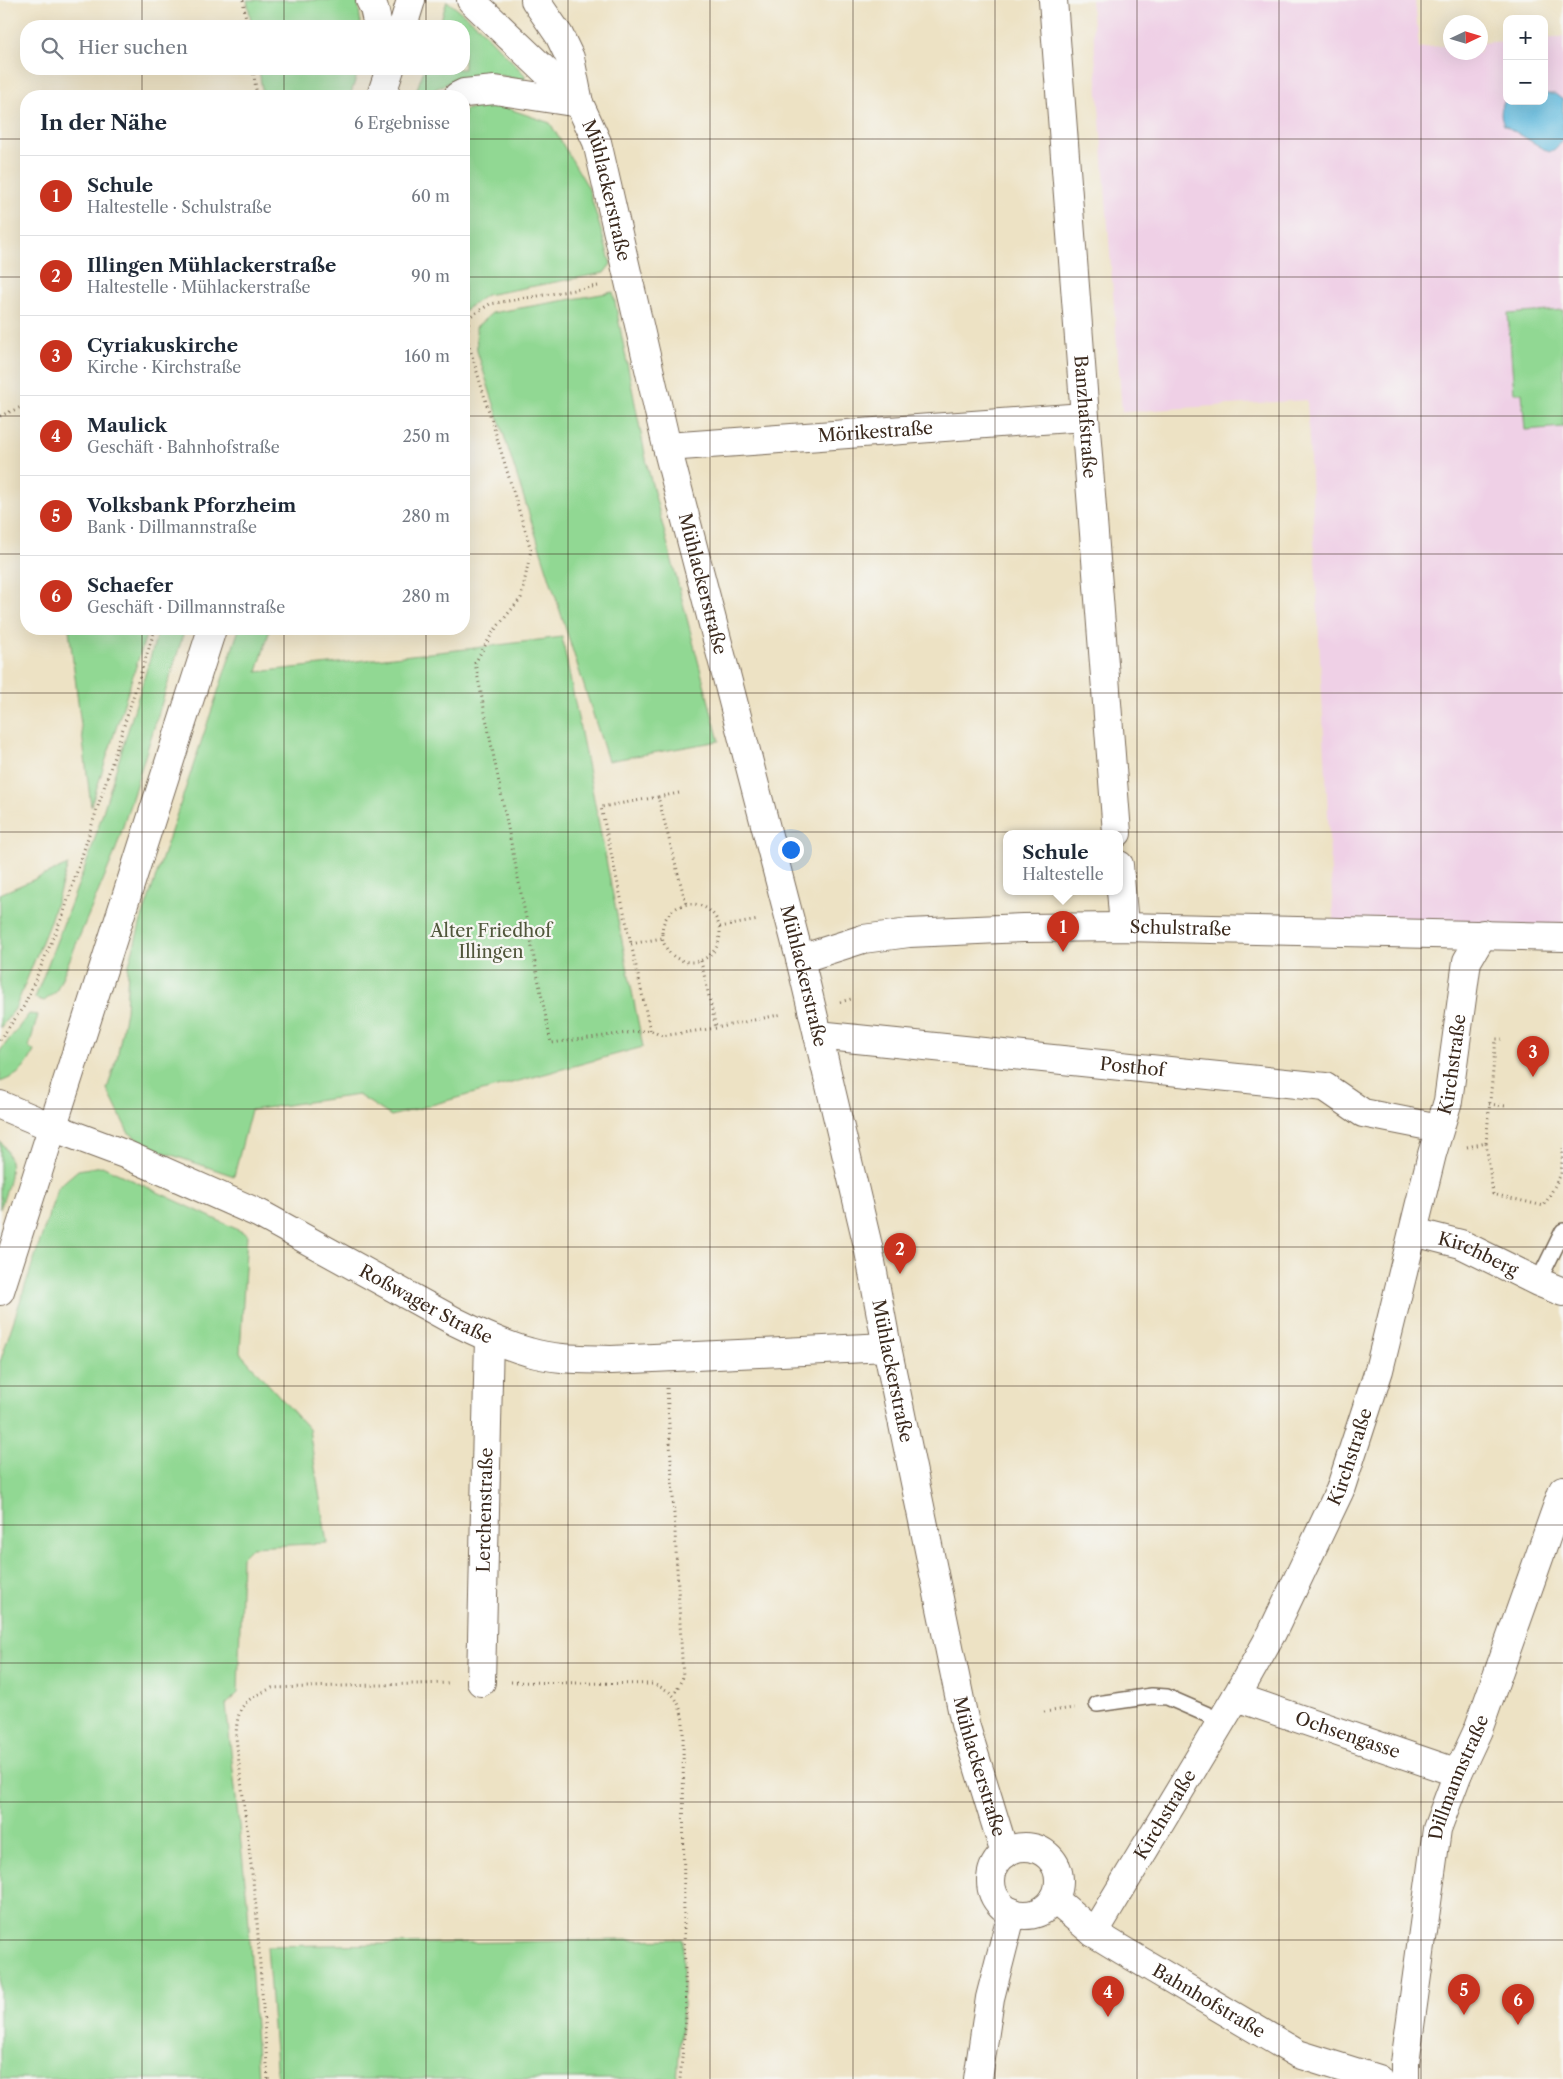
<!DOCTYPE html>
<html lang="de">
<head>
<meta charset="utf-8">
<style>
  body { margin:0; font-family:"Libre Caslon Text",serif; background:#f2f2f3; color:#1f2937 }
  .controls { position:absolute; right:15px; top:15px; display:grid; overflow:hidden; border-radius:10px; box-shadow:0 5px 20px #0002 }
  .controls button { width:45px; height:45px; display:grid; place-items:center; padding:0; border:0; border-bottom:1px solid #e0e1e3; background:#fff; color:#1f2937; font:25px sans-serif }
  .compass { position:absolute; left:1443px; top:15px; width:45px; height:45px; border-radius:50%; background:#fff; box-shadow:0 5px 20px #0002; rotate:86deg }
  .you { position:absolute; left:790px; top:849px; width:18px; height:18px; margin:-12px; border:4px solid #fff; border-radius:50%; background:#1a73e8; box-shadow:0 0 0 8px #1a73e833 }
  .badge { display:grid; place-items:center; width:32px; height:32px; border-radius:50%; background:#c8321e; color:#fff; font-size:16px; font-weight:700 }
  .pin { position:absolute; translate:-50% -41px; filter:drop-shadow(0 1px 2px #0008) }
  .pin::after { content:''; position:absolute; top:26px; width:18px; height:15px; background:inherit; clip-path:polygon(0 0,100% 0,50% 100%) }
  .popup { position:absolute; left:1003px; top:830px; width:120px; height:65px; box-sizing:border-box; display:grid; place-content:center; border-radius:10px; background:#fff; filter:drop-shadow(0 1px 4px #0005); font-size:16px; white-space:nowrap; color:#747a83 }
  .popup b { font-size:19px; color:#1f2937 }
  .popup::after { content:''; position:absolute; left:50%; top:100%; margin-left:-10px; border:10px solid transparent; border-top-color:#fff }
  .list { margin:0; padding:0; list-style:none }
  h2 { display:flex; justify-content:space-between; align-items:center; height:65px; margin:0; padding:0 20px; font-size:21px }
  h2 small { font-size:16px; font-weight:400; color:#747a83 }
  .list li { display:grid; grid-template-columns:32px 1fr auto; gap:15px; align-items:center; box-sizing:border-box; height:80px; padding:0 20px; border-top:1px solid #e0e1e3 }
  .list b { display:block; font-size:19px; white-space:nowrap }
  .list p { margin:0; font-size:16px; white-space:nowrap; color:#747a83 }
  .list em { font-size:16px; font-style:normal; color:#747a83 }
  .icon { flex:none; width:28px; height:28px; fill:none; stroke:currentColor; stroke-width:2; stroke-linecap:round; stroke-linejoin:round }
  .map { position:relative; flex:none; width:1563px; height:2079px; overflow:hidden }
  .search { position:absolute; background:#fff; box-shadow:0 5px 20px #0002; left:20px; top:20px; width:450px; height:55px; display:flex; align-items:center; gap:12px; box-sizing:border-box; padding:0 18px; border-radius:20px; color:#747a83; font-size:19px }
  .panel { position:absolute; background:#fff; box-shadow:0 5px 20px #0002; left:20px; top:90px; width:450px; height:545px; border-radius:20px }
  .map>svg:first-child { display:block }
  .built { fill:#efd0e6 }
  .green { fill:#91d893; stroke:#668158 }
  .water { fill:#62bce0; stroke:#4e737f }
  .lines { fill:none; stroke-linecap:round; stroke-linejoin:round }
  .lane-casing { stroke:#796a58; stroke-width:18 }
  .street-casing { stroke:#796a58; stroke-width:30 }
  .secondary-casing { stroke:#796a58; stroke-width:30 }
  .primary-casing { stroke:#796a58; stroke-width:30 }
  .path { stroke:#796a58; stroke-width:3; stroke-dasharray:1 4; stroke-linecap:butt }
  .lane { stroke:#fff; stroke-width:15 }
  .street { stroke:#fff; stroke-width:28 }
  .secondary { stroke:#fff; stroke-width:28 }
  .primary { stroke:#fff; stroke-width:28 }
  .grid { fill:none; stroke:#3b2a1e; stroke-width:1; stroke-opacity:0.55 }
  .labels { text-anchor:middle; stroke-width:4.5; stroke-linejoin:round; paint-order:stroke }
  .street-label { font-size:18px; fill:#3b2a1e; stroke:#f6f6f2 }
  .park-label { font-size:18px; fill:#50563b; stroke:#f6f6f2 }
</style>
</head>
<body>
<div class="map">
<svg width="1563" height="2079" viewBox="0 0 1563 2079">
  <rect width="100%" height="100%" fill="#f6f6f2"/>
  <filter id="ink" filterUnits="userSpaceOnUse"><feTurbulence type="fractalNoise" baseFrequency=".02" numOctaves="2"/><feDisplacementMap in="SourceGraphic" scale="10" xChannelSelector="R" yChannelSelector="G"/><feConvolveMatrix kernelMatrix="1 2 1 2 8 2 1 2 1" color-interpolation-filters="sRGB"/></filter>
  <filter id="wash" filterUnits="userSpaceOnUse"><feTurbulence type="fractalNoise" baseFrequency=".0096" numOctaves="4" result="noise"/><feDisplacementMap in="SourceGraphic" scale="20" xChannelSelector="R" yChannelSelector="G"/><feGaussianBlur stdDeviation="1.12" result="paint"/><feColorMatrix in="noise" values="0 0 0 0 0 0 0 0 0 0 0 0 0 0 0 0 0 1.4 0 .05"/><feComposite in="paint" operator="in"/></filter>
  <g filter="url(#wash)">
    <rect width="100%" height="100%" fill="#ede2c4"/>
    <path class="built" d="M 1091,0 L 1415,0 L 1419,48 L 1450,45 L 1450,52 L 1480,52 L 1481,43 L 1507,41 L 1507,101 L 1544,101 L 1544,39 L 1563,37 L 1563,933 L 1334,934 L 1307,400 L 1122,412 Z"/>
    <path class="green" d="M 247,0 L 358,0 L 361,26 L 252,26 Z
      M 447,1 L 476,24 L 525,75 L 525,81 L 490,73 L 450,82 L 421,96 L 415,95 L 424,69 L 464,69 L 464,26 L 439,26 Z
      M 259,69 L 359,69 L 350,96 L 263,96 Z
      M 495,104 L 550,123 L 588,187 L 611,264 L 604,273 L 486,295 L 465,310 L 464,313 L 464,110 Z
      M 613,292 L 648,469 L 719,741 L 608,761 L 477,351 L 476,327 L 492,313 Z
      M 1563,310 L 1563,427 L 1525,430 L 1522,393 L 1514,393 L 1508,314 Z
      M 69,629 L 148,629 L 91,806 Z
      M 159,629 L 185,629 L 115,852 L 56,992 L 44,1001 L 35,998 L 91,851 Z
      M 239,629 L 270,629 L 257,672 L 475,648 L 562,637 L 643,1047 L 391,1116 L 358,1095 L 251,1110 L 234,1176 L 148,1147 L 128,1132 L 107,1089 L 117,1058 L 126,1011 L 128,968 L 141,921 Z
      M 68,865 L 49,924 L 15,1009 L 0,1028 L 0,894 Z
      M 29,1014 L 38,1015 L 29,1047 L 34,1051 C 25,1070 19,1075 0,1082 L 0,1051 Z
      M 0,1141 C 19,1163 8,1185 0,1209 Z
      M 102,1166 L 247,1234 L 240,1353 L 309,1429 L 327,1543 L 252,1547 L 242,1557 L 238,1693 L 226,1705 L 248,1909 L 258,2079 L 0,2079 L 0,1362 L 58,1187 L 78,1170 Z
      M 683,1939 L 683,2009 L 677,2079 L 277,2079 L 267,1946 Z"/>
    <path class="water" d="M 1544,94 L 1555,94 L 1563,100 L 1563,140 L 1555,149 L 1549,152 L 1504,125 C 1499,115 1501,106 1507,97 L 1507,101 L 1544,101 Z"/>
  </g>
  <g filter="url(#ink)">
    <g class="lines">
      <g class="lane-casing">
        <path id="lane" d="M 1538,1282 L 1563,1231
          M 1097,1704 L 1152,1696 L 1167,1697 L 1222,1721"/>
      </g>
      <g class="street-casing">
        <g id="street">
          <path id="s1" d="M 1053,0 L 1117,833"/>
          <path id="s2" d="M 667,447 L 1084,417"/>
          <path d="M 1119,865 L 1124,927"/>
          <path id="s3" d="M 800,959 L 863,939 L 909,933 L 1023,928 L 1124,927 L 1563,937"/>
          <path id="s4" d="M 818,1035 L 1325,1087 L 1363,1113 L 1439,1128"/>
          <path id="s5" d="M 1414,1232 L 1461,1244 L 1538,1282 L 1563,1292"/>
          <path id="s6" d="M 481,1682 L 489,1338"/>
          <path id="s7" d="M 1236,1697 L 1458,1773"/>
          <path id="s8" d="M 1094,1933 L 1236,1697 L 1272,1633 L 1340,1490 L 1379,1370 L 1432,1154 L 1448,1101 L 1467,961 L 1483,934"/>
          <path id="s9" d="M 1405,2079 L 1405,2063 L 1437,1829 L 1458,1773 L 1478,1730 L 1563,1490"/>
        </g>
      </g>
      <g class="secondary-casing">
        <g id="secondary">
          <path d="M 471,0 L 579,103"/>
          <path id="s10" d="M 535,0 L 559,35 L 570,58 L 579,103 L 597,142 L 667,447 L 800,959 L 868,1246 L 887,1347 L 965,1724 L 1005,1854"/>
          <path d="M 458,96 L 464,93 L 495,90 L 579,103"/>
          <path id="s11" d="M 0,1105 L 52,1127 L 127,1155 L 260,1214 L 456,1322 C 480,1334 504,1345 529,1352 C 555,1360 584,1359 611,1360 L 887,1347"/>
          <circle cx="1025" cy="1881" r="34"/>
          <path id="s12" d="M 1054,1899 L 1094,1933 L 1122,1950 L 1298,2054 L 1378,2079"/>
          <path d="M 978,2079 L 990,1998 L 1012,1912"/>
        </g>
      </g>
      <g class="primary-casing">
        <path id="primary" d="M 370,0 L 374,8 L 378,26
          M 403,26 L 411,0
          M 381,96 L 390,69
          M 0,1291 L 212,629"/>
      </g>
      <path class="path" d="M 243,0 L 247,26
        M 253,69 L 257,96
        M 598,286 L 490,304 L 469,317 L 467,339 L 531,550 L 521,598 L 493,632 L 475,663 L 551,1043 L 650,1030 L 662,1036 L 716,1028 L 783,1014
        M 0,416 L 26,405
        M 679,793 L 658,797 L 686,904
        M662 933a29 29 0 1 1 58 0a29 29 0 1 1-58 0Z
        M 720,927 L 758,920
        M 631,944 L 662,938
        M 701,961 L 716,1028
        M 840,1002 L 851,999
        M 650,1030 L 601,807 L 658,797
        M 0,1040 L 24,1006 L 63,915 L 155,629
        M 1489,1104 L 1505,1106
        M 1486,1143 L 1496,1039 L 1502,1039
        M 1467,1147 L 1486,1143 L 1493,1194 L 1544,1206 L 1561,1174 L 1563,1148
        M 667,1388 L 683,1677 L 674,1695
        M 511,1682 L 652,1684 C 674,1691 678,1698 683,1720 L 684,1930 L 686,2016 L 680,2079
        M 1044,1712 L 1074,1708
        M 268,2079 L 256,1907 L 236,1737 C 237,1705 244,1700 272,1688 L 450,1683"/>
      <use href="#lane" class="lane"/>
      <use href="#street" class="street"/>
      <use href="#secondary" class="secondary"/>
      <use href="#primary" class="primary"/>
    </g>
  </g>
  <path class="grid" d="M 142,0 L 142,26M 284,0 L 284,26M 426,0 L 426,26M 568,0 L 568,2079M 710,0 L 710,2079M 853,0 L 853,2079M 995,0 L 995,2079M 1137,0 L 1137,2079M 1279,0 L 1279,2079M 1421,0 L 1421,2079M 142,69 L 142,96M 284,69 L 284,96M 426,69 L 426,96M 0,139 L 26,139M 464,139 L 1563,139M 0,277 L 26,277M 464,277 L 1563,277M 0,416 L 26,416M 464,416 L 1563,416M 0,554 L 26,554M 464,554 L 1563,554M 142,629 L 142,2079M 284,629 L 284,2079M 426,629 L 426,2079M 0,693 L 1563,693M 0,832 L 1563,832M 0,970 L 1563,970M 0,1109 L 1563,1109M 0,1247 L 1563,1247M 0,1386 L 1563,1386M 0,1525 L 1563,1525M 0,1663 L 1563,1663M 0,1802 L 1563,1802M 0,1940 L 1563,1940"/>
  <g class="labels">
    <g class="street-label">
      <text dy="6" stroke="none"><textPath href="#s10" startOffset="206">Mühlackerstraße</textPath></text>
      <text dy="6" stroke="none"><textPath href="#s1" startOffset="418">Banzhafstraße</textPath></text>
      <text dy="6" stroke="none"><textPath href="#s2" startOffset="209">Mörikestraße</textPath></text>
      <text dy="6" stroke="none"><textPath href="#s10" startOffset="611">Mühlackerstraße</textPath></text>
      <text dy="6" stroke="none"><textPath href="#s3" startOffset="384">Schulstraße</textPath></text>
      <text dy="6" stroke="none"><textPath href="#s10" startOffset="1016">Mühlackerstraße</textPath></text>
      <text dy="6" stroke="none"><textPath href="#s8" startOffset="948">Kirchstraße</textPath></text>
      <text dy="6" stroke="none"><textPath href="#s4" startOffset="316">Posthof</textPath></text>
      <text dy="6" stroke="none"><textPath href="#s5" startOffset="68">Kirchberg</textPath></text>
      <text dy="6" stroke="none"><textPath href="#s11" startOffset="471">Roßwager Straße</textPath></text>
      <text dy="6" stroke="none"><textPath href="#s10" startOffset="1421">Mühlackerstraße</textPath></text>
      <text dy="6" stroke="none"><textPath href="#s8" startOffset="542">Kirchstraße</textPath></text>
      <text dy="6" stroke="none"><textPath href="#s6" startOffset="172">Lerchenstraße</textPath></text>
      <text dy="6" stroke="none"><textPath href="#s7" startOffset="118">Ochsengasse</textPath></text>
      <text dy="6" stroke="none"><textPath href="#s10" startOffset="1826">Mühlackerstraße</textPath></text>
      <text dy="6" stroke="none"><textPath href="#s9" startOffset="308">Dillmannstraße</textPath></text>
      <text dy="6" stroke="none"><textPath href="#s8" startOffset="138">Kirchstraße</textPath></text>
      <text dy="6" stroke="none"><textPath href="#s12" startOffset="186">Bahnhofstraße</textPath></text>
    </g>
    <g class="park-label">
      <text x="491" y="937">Alter Friedhof<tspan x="491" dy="21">Illingen</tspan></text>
    </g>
  </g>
</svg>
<div class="controls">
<button>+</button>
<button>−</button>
</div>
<svg class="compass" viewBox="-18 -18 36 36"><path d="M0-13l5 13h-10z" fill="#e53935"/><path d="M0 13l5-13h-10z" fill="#747a83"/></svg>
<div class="you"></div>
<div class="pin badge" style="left:1063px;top:952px">1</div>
<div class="popup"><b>Schule</b>Haltestelle</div>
<div class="pin badge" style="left:900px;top:1274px">2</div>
<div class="pin badge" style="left:1533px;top:1077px">3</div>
<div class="pin badge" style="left:1108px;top:2017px">4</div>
<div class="pin badge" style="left:1464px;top:2015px">5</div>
<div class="pin badge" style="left:1518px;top:2025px">6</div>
<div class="search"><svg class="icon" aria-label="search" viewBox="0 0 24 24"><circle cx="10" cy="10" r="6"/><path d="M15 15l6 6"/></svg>Hier suchen</div>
<section class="panel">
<h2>In der Nähe<small>6 Ergebnisse</small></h2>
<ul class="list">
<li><span class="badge">1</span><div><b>Schule</b><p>Haltestelle · Schulstraße</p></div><em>60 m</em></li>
<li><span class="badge">2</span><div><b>Illingen Mühlackerstraße</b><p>Haltestelle · Mühlackerstraße</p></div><em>90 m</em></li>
<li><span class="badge">3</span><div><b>Cyriakuskirche</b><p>Kirche · Kirchstraße</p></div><em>160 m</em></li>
<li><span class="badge">4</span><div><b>Maulick</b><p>Geschäft · Bahnhofstraße</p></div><em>250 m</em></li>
<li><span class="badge">5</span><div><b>Volksbank Pforzheim</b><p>Bank · Dillmannstraße</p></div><em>280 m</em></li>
<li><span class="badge">6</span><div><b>Schaefer</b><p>Geschäft · Dillmannstraße</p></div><em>280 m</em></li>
</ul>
</section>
</div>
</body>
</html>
